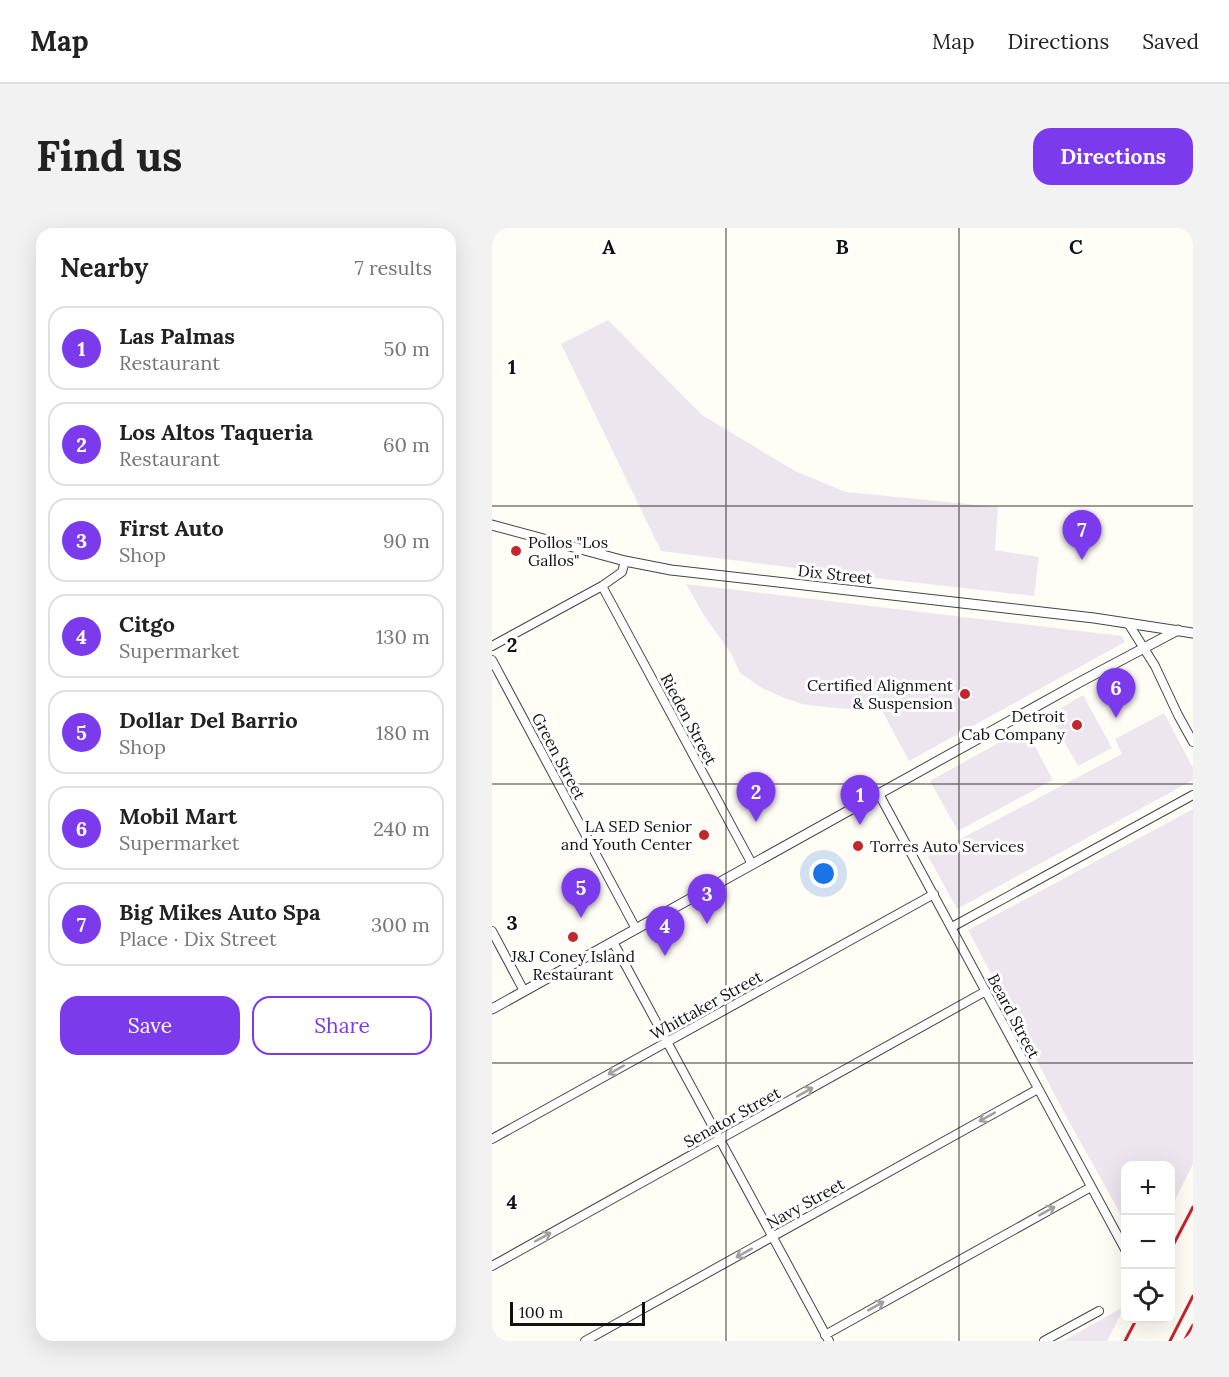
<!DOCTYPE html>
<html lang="en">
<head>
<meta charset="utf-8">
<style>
  body { margin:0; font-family:Lora,serif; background:#f2f2f2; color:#222 }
  .controls { position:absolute; right:18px; bottom:18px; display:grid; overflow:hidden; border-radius:12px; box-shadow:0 6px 24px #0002 }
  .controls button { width:54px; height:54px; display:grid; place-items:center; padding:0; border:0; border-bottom:2px solid #e0e0e0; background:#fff; color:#222; font:30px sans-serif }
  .scale { position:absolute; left:18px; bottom:15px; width:135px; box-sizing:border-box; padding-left:6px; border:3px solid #111; border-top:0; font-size:16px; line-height:21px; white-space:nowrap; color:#111; -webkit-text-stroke:4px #fff; paint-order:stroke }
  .you { position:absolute; left:332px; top:646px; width:21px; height:21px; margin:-15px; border:4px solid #fff; border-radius:50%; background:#1a73e8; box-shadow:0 0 0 9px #1a73e833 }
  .badge { display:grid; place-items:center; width:39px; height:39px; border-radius:50%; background:#7c3aed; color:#fff; font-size:20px; font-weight:700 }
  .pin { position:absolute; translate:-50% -50px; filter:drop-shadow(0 2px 3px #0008) }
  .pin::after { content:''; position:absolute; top:32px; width:21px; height:18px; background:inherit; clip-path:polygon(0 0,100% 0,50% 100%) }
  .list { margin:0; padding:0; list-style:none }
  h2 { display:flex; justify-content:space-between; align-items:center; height:78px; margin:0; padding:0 24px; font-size:26px }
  h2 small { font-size:20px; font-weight:400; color:#767676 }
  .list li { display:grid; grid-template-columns:39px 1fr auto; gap:18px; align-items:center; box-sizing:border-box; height:84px; margin:0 12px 12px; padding:0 12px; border:2px solid #e0e0e0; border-radius:18px }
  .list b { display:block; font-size:22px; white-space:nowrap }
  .list p { margin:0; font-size:20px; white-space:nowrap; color:#767676 }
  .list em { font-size:20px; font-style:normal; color:#767676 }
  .actions { display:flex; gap:12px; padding:18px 24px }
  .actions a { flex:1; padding:14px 0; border:2px solid #7c3aed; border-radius:18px; text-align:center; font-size:21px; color:#7c3aed }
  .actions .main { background:#7c3aed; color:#fff }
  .icon { flex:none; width:33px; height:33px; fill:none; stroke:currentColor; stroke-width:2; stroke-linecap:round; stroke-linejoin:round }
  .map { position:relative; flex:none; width:701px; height:1113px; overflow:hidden; border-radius:18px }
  header { display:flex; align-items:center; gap:36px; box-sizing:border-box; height:84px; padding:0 30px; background:#fff; border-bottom:2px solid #e0e0e0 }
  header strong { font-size:28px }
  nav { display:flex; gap:33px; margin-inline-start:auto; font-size:21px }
  .intro { display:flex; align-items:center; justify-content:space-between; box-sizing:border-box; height:144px; padding:0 36px }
  h1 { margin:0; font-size:42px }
  .button { padding:15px 27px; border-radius:18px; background:#7c3aed; color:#fff; font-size:21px; font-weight:700 }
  main { display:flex; gap:36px; padding:0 36px }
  aside { flex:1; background:#fff; border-radius:18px; box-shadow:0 6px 24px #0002 }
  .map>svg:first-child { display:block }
  .industrial { fill:#eee6ef }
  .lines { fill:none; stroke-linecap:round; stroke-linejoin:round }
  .minor-casing { stroke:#444; stroke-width:10 }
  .tertiary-casing { stroke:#444; stroke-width:11 }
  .minor { stroke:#fff; stroke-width:8 }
  .tertiary { stroke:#fff; stroke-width:9 }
  .rail { stroke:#c4262e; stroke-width:3 }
  .oneway { stroke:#a0a0a0 }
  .grid { fill:none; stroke:#111; stroke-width:1.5; stroke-opacity:0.55 }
  .poi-dot { fill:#c4262e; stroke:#fff; stroke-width:2 }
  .labels { text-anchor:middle; stroke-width:6; stroke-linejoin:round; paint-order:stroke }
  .poi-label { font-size:16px; fill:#111; stroke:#fff; text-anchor:end }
  .street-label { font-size:16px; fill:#111; stroke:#fff }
  .grid-label { font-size:20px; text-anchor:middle; font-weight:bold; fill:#111; stroke:#fff; stroke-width:6; stroke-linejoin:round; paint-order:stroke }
</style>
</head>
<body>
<header>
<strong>Map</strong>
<nav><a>Map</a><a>Directions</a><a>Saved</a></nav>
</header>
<div class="intro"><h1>Find us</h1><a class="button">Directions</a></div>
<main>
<aside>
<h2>Nearby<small>7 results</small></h2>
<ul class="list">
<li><span class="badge">1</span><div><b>Las Palmas</b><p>Restaurant</p></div><em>50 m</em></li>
<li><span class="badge">2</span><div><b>Los Altos Taqueria</b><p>Restaurant</p></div><em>60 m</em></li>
<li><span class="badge">3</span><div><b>First Auto</b><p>Shop</p></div><em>90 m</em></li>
<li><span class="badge">4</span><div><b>Citgo</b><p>Supermarket</p></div><em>130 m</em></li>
<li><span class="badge">5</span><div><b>Dollar Del Barrio</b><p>Shop</p></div><em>180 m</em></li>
<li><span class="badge">6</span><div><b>Mobil Mart</b><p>Supermarket</p></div><em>240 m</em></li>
<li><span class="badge">7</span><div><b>Big Mikes Auto Spa</b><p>Place · Dix Street</p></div><em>300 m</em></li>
</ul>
<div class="actions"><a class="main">Save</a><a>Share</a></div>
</aside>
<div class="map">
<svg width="701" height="1113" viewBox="0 0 701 1113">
  <rect width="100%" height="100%" fill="#fffdf5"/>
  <path class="industrial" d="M 116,92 L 210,187 L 303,243 L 354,264 L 506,279 L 503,322 L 547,329 L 542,368 L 374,349 L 169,323 L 69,116 Z
    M 194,356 L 630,408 L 633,414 L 417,533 L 386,475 L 357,481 L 334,479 L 310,476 L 290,469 L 270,460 L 248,445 L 239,425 L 213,389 Z
    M 591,467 L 620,520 L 586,538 L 557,487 Z
    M 672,485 L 701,540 L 701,552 L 465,681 L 436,628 L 630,526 L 623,511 Z
    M 533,500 L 561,552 L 466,603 L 438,553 Z
    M 701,581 L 701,936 L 679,980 L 678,938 L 634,938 L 633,994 L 576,892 L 476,702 Z
    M 633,1078 L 615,1113 L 571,1113 Z"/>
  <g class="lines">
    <g class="minor-casing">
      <path id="minor" d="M 110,358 L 260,636
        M 636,395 L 663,438 L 686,487 L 701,514
        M 0,418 L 110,358 L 130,344 L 133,333
        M 0,432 L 144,701
        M 387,566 L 634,1023
        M 460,699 L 701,567
        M 0,703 L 32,763
        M 121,714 L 337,1113
        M 0,911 L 442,666
        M 0,1038 L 494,763
        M 333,1107 L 599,959
        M 93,1113 L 546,861
        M 552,1113 L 607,1083"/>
    </g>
    <g class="tertiary-casing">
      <path id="tertiary" d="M 0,297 L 133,333 L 179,342 L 602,390 L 701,405
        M 0,781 L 588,454 L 686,402"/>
    </g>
    <use href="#minor" class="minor"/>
    <use href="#tertiary" class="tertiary"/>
    <path class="rail" d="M 678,1023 L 701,979
      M 633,1113 L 645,1090
      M 678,1113 L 701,1068
      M 692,1113 L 701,1097"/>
  </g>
  <defs><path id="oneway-shaft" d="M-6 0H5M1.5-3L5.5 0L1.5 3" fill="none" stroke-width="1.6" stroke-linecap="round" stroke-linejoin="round" transform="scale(1.5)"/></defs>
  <g class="oneway">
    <use href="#oneway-shaft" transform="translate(124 842) rotate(151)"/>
    <use href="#oneway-shaft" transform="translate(313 864) rotate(-29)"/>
    <use href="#oneway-shaft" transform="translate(495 889) rotate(151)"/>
    <use href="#oneway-shaft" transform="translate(555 983) rotate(-29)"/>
    <use href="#oneway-shaft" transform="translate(51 1009) rotate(-29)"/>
    <use href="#oneway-shaft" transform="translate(252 1025) rotate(151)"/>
    <use href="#oneway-shaft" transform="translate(384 1078) rotate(-29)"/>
  </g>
  <path class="grid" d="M 234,0 L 234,1113M 467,0 L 467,1113M 0,278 L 701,278M 0,556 L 701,556M 0,835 L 701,835"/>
  <g class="poi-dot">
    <circle cx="24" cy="323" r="6"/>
    <circle cx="473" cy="466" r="6"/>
    <circle cx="585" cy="497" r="6"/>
    <circle cx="212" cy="607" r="6"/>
    <circle cx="366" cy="618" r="6"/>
    <circle cx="81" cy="709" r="6"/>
  </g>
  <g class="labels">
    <g class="poi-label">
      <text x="36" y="320" text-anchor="start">Pollos "Los<tspan x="36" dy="18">Gallos"</tspan></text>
      <text x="461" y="463">Certified Alignment<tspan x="461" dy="18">&amp; Suspension</tspan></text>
      <text x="573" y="494">Detroit<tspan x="573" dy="18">Cab Company</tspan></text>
      <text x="200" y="604">LA SED Senior<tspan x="200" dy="18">and Youth Center</tspan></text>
      <text x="378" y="624" text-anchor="start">Torres Auto Services</text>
      <text x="81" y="734" text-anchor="middle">J&amp;J Coney Island<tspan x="81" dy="18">Restaurant</tspan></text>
    </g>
    <g class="street-label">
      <text transform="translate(343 346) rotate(6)" y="6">Dix Street</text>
      <text transform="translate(197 491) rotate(62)" y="6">Rieden Street</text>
      <text transform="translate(67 528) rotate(62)" y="6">Green Street</text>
      <text transform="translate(214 777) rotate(-29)" y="6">Whittaker Street</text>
      <text transform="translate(522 788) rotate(62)" y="6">Beard Street</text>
      <text transform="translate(240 889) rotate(-29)" y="6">Senator Street</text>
      <text transform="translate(313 975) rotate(-29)" y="6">Navy Street</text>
    </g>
  </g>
  <g class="grid-label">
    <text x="117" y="26">A</text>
    <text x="350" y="26">B</text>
    <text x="584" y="26">C</text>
    <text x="20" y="146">1</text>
    <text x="20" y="424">2</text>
    <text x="20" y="702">3</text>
    <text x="20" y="981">4</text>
  </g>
</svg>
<div class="controls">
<button>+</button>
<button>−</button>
<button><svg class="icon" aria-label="locate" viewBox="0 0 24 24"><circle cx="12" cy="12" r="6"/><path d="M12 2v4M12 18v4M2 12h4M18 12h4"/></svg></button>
</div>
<div class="scale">100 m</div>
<div class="you"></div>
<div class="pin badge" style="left:368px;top:597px">1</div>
<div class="pin badge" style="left:264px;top:594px">2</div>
<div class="pin badge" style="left:215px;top:696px">3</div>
<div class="pin badge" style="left:173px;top:728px">4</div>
<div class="pin badge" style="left:89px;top:690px">5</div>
<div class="pin badge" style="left:624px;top:490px">6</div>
<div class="pin badge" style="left:590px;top:332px">7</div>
</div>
</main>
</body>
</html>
